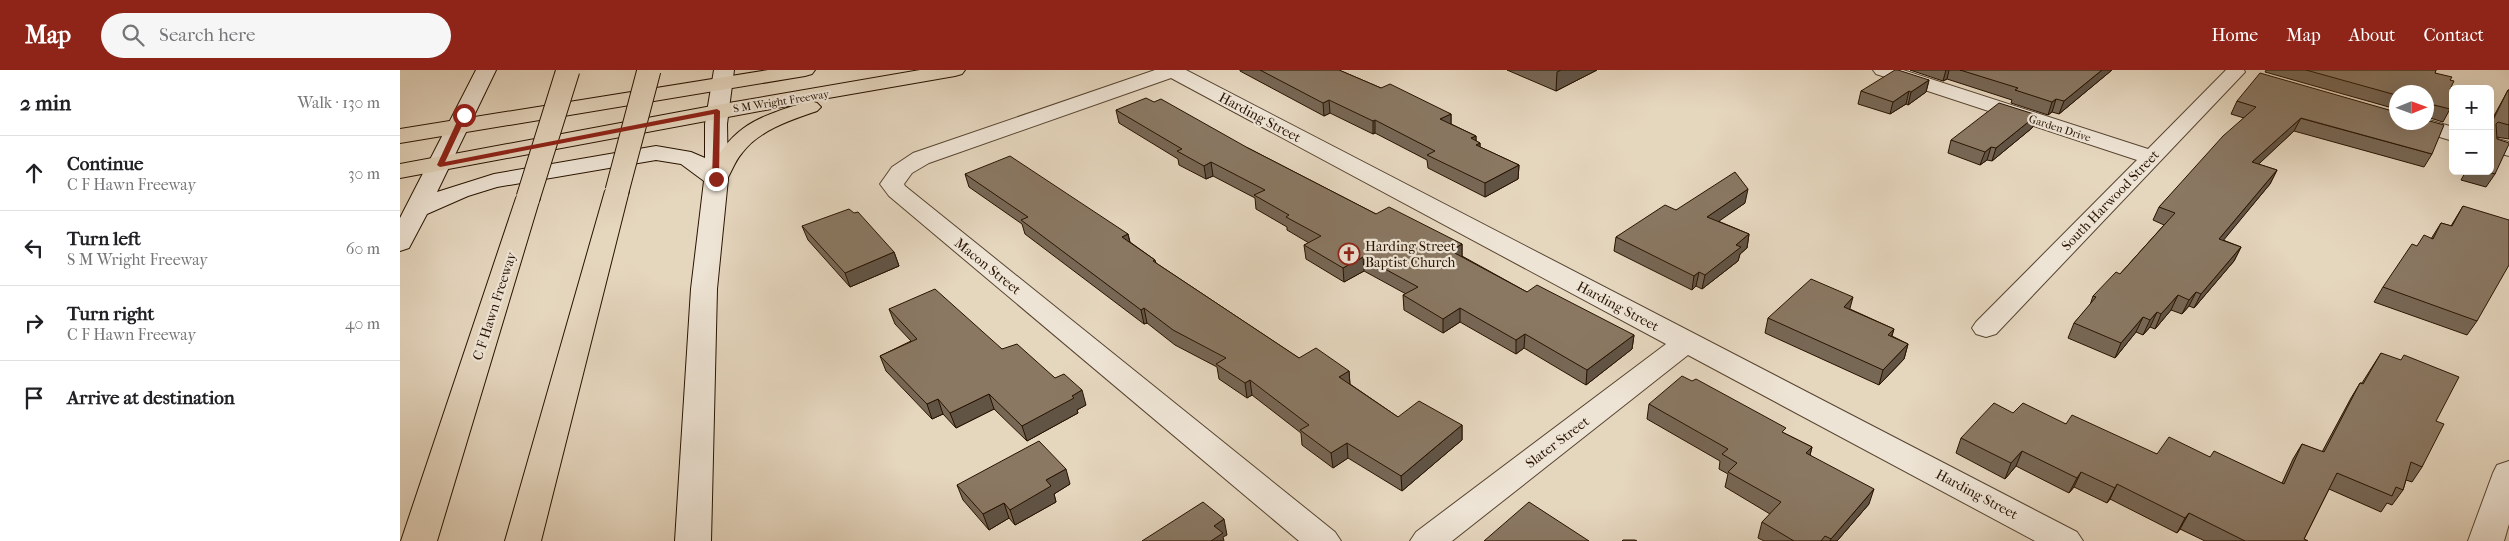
<!DOCTYPE html>
<html lang="en">
<head>
<meta charset="utf-8">
<style>
  body { margin:0; font-family:"IM FELL French Canon",serif; background:#f6f6f6; color:#202124 }
  .controls { position:absolute; right:15px; top:15px; display:grid; overflow:hidden; border-radius:8px; box-shadow:0 5px 20px #0002 }
  .controls button { width:45px; height:45px; display:grid; place-items:center; padding:0; border:0; border-bottom:1px solid #e0e0e0; background:#fff; color:#202124; font:25px sans-serif }
  .compass { position:absolute; left:1989px; top:15px; width:45px; height:45px; border-radius:50%; background:#fff; box-shadow:0 5px 20px #0002; rotate:89deg }
  .stop { position:absolute; width:15px; height:15px; margin:-11px; border:4px solid #8f2418; border-radius:50%; background:#fff }
  .stop.end { background:#8f2418; border-color:#fff; box-shadow:0 1px 5px #0008 }
  .list { margin:0; padding:0; list-style:none }
  h2 { display:flex; justify-content:space-between; align-items:center; height:65px; margin:0; padding:0 20px; font-size:21px }
  h2 small { font-size:16px; font-weight:400; color:#757577 }
  .list li { display:grid; grid-template-columns:32px 1fr auto; gap:15px; align-items:center; box-sizing:border-box; height:75px; padding:0 20px; border-top:1px solid #e0e0e0 }
  .list b { display:block; font-size:19px; white-space:nowrap }
  .list p { margin:0; font-size:16px; white-space:nowrap; color:#757577 }
  .list em { font-size:16px; font-style:normal; color:#757577 }
  .icon { flex:none; width:28px; height:28px; fill:none; stroke:currentColor; stroke-width:2; stroke-linecap:round; stroke-linejoin:round }
  .map { position:relative; flex:none; width:2109px; height:471px; overflow:hidden }
  header { display:flex; align-items:center; gap:30px; box-sizing:border-box; height:70px; padding:0 25px; background:#8f2418; color:#fff }
  header strong { font-size:24px }
  nav { display:flex; gap:28px; margin-inline-start:auto; font-size:18px }
  .search { width:350px; height:45px; background:#f6f6f6; display:flex; align-items:center; gap:12px; box-sizing:border-box; padding:0 18px; border-radius:28px; color:#757577; font-size:19px }
  main { display:flex }
  aside { flex:1; background:#fff }
  .map>svg:first-child { display:block }
  .lines { fill:none; stroke-linecap:round; stroke-linejoin:round }
  .street-casing { stroke:#574430; stroke-width:2 }
  .secondary-casing { stroke:#281301; stroke-width:2 }
  .primary-casing { stroke:#281301; stroke-width:2 }
  .highway-casing { stroke:#281301; stroke-width:2 }
  .street { fill:#eee4d5; fill-rule:evenodd }
  .secondary { fill:#eee4d5; fill-rule:evenodd }
  .primary { fill:#e5d6be; fill-rule:evenodd }
  .highway { fill:#e5d6be; fill-rule:evenodd }
  .highway-bridge-casing { stroke:#281301; stroke-width:25; stroke-linecap:butt }
  .highway-bridge { stroke:#e5d6be; stroke-width:23 }
  .wall { fill:#776755; stroke:#281301 }
  .shaded-wall { fill:#615445; stroke:#281301 }
  .building { fill:#8a7863; stroke:#281301 }
  .route { fill:#8f2418 }
  .labels { text-anchor:middle; stroke-width:4.5; stroke-linejoin:round; paint-order:stroke }
  .far-street-label { font-size:11px; fill:#281301; stroke:#eee4d5 }
  .street-label { font-size:14px; fill:#281301; stroke:#eee4d5 }
  .poi-label { font-size:14px; fill:#281301; stroke:#eee4d5; text-anchor:start }
</style>
</head>
<body>
<header>
<strong>Map</strong>
<div class="search"><svg class="icon" aria-label="search" viewBox="0 0 24 24"><circle cx="10" cy="10" r="6"/><path d="M15 15l6 6"/></svg>Search here</div>
<nav><a>Home</a><a>Map</a><a>About</a><a>Contact</a></nav>
</header>
<main>
<aside>
<h2>2 min<small>Walk · 130 m</small></h2>
<ul class="list">
<li><svg class="icon" aria-label="ahead" viewBox="0 0 24 24"><path d="M12 20V5M6 11l6-6 6 6"/></svg><div><b>Continue</b><p>C F Hawn Freeway</p></div><em>30 m</em></li>
<li><svg class="icon" aria-label="left" viewBox="0 0 24 24"><path d="M17 20v-9H6M10 6l-5 5 5 5"/></svg><div><b>Turn left</b><p>S M Wright Freeway</p></div><em>60 m</em></li>
<li><svg class="icon" aria-label="right" viewBox="0 0 24 24"><path d="M7 20v-9h11M14 6l5 5-5 5"/></svg><div><b>Turn right</b><p>C F Hawn Freeway</p></div><em>40 m</em></li>
<li><svg class="icon" aria-label="arrive" viewBox="0 0 24 24"><path d="M6 21V4h12l-3 4 3 4H6"/></svg><div><b>Arrive at destination</b></div></li>
</ul>
</aside>
<div class="map">
<svg width="2109" height="471" viewBox="0 0 2109 471">
  <rect width="100%" height="100%" fill="#e5d6be"/>
  <filter id="stains"><feTurbulence type="fractalNoise" baseFrequency=".004" numOctaves="4"/><feColorMatrix values="0 0 0 0 .2 0 0 0 0 .09 0 0 0 0 .02 0 0 0 .5 -.17"/></filter>
  <radialGradient id="worn" r=".72"><stop offset=".6" stop-color="#630" stop-opacity="0"/><stop offset="1" stop-color="#630" stop-opacity=".3"/></radialGradient>
  <g class="lines">
    <g class="street-casing">
      <path id="street" d="M 755,0 L 786,0 L 1677,462 L 1683,471 L 1635,471 L 1288,285 L 1052,471 L 1010,471 L 1016,462 L 1266,274 L 771,8 L 529,93 L 512,103 L 504,114 L 505,116 L 935,462 L 941,471 L 899,471 L 489,126 L 480,114 L 492,97 L 513,83 Z
        M 1473,0 L 1503,0 L 1748,79 L 1826,0 L 1844,0 L 1845,2 L 1596,264 L 1586,267 L 1576,264 L 1572,258 L 1576,252 L 1737,90 L 1476,4 Z
        M 2026,49 L 2053,57 L 2053,71 L 2006,57 L 2004,52 L 2026,52 Z
        M 2090,67 L 2109,72 L 2109,86 L 2090,81 Z
        M 2109,391 L 2109,454 L 2104,471 L 2068,471 L 2093,403 L 2097,395 Z"/>
    </g>
    <g class="secondary-casing">
      <path id="secondary" d="M 76,0 L 96,0 L 37,122 L 94,104 L 256,76 L 291,82 L 305,88 L 305,54 L 314,0 L 334,0 L 327,54 L 328,109 L 317,219 L 311,471 L 275,471 L 291,219 L 304,111 L 281,94 L 256,90 L 97,117 L 68,126 L 27,144 L 9,178 L 0,181 L 0,148 Z"/>
    </g>
    <g class="primary-casing">
      <path id="primary" d="M 368,0 L 415,0 L 412,4 L 405,6 L 0,73 L 0,59 Z
        M 520,0 L 565,0 L 562,4 L 555,6 L 411,31 L 417,33 L 421,37 L 417,41 C 391,50 359,60 342,83 C 334,92 331,104 324,114 L 316,116 L 308,114 L 304,109 C 332,58 348,50 403,33 L 0,108 L 0,94 L 317,35 Z"/>
    </g>
    <g class="highway-casing">
      <path id="highway" d="M 217,114 L 225,116 L 229,121 L 141,471 L 105,471 L 205,121 L 209,116 Z
        M 128,121 L 137,123 L 140,128 L 37,471 L 1,471 L 116,128 L 119,123 Z"/>
    </g>
    <use href="#street" class="street"/>
    <use href="#secondary" class="secondary"/>
    <use href="#primary" class="primary"/>
    <use href="#highway" class="highway"/>
    <g class="highway-bridge-casing">
      <path id="highway-bridge" d="M 217,121 L 249,0
        M 128,128 L 168,0"/>
    </g>
    <use href="#highway-bridge" class="highway-bridge"/>
  </g>
  <path class="wall" d="M 840,0 L 939,0 L 981,18 L 1051,44 L 1051,54 L 1076,66 L 1076,71 L 1080,73 L 1080,77 L 1119,95 L 1118,109 L 1085,127 L 1028,98 L 1027,90 L 975,63 L 973,64 L 930,43 L 924,46 L 840,1 Z
    M 1107,0 L 1197,0 L 1156,21 Z
    M 1510,0 L 1712,0 L 1659,44 L 1652,42 L 1648,45 L 1611,33 L 1612,30 L 1547,9 L 1543,11 Z
    M 1866,0 L 2036,0 L 2035,3 L 2050,10 L 2050,39 L 2043,52 L 2027,47 L 2026,22 L 1996,22 L 1996,39 L 1865,2 Z
    M 1529,10 L 1526,22 L 1508,35 L 1506,34 L 1490,44 L 1458,34 L 1461,21 Z
    M 2108,20 L 2109,20 L 2109,69 L 2096,67 L 2095,104 L 2086,117 L 2061,110 L 2066,101 L 2090,101 L 2090,53 L 2101,33 Z
    M 1837,31 L 2032,84 L 2024,97 L 1894,61 L 1858,94 L 1877,100 L 1870,114 L 1823,170 L 1841,177 L 1834,191 L 1794,238 L 1789,236 L 1782,244 L 1771,240 L 1755,259 L 1750,257 L 1743,265 L 1736,262 L 1715,288 L 1668,268 L 1674,253 L 1690,235 L 1693,226 L 1720,204 L 1764,155 L 1753,150 L 1759,137 L 1844,48 L 1831,44 Z
    M 716,40 L 848,78 L 976,144 L 1062,174 L 1062,186 L 1127,222 L 1234,265 L 1232,279 L 1186,315 L 1124,278 L 1116,284 L 1060,252 L 1043,263 L 1004,240 L 1003,225 L 1006,224 L 964,201 L 944,212 L 906,189 L 904,175 L 909,173 L 887,160 L 887,157 L 856,139 L 855,128 L 813,106 L 806,109 L 779,95 L 778,89 L 719,53 Z
    M 1637,45 L 1632,58 L 1592,91 L 1587,90 L 1580,95 L 1548,83 L 1551,70 Z
    M 565,104 L 728,164 L 730,172 L 755,190 L 756,193 L 899,288 L 949,301 L 950,314 L 998,347 L 1062,355 L 1062,370 L 1002,421 L 948,388 L 933,398 L 902,375 L 901,363 L 852,325 L 847,328 L 819,309 L 817,297 L 775,275 L 747,253 L 744,254 L 625,164 L 622,154 L 569,117 Z
    M 1345,133 L 1318,151 L 1349,164 L 1347,178 L 1340,184 L 1338,191 L 1302,219 L 1296,216 L 1292,220 L 1214,181 L 1216,167 L 1276,140 Z
    M 2063,136 L 2077,251 L 2067,265 L 1974,232 L 1983,217 L 2031,169 L 2041,153 L 2051,156 Z
    M 402,156 L 494,182 L 499,196 L 450,217 L 408,170 Z
    M 489,239 L 602,279 L 655,308 L 686,335 L 677,340 L 678,343 L 627,371 L 594,339 L 556,358 L 543,344 L 532,349 L 486,301 L 480,286 L 511,271 L 495,254 Z
    M 1450,239 L 1494,259 L 1492,266 L 1508,274 L 1504,289 L 1479,315 L 1365,263 L 1368,248 Z
    M 1981,283 L 2036,351 L 2022,397 L 2012,412 L 2006,410 L 2003,420 L 1992,435 L 1987,433 L 1981,442 L 1929,419 L 1904,469 L 1908,471 L 1805,471 L 1780,459 L 1777,463 L 1710,429 L 1707,433 L 1674,417 L 1669,423 L 1616,396 L 1605,409 L 1556,383 L 1561,368 L 1613,343 L 1666,354 L 1757,384 L 1810,387 L 1882,413 L 1893,389 L 1902,374 L 1922,382 L 1951,328 L 1960,313 L 1962,313 Z
    M 1249,334 L 1384,363 L 1412,377 L 1410,385 L 1469,434 L 1437,471 L 1364,471 L 1358,468 L 1362,452 L 1370,444 L 1325,417 L 1328,404 L 1319,399 L 1320,391 L 1247,349 Z
    M 670,414 L 654,424 L 656,432 L 615,455 L 609,448 L 589,460 L 563,430 L 557,415 Z"/>
  <path class="shaded-wall" d="M 1161,0 L 1197,0 L 1156,21 L 1157,2 Z
    M 1546,0 L 1549,0 L 1547,9 L 1543,11 Z
    M 1702,0 L 1712,0 L 1659,44 L 1664,31 Z
    M 1529,10 L 1526,22 L 1508,35 L 1511,22 Z
    M 1509,21 L 1506,34 L 1490,44 L 1493,32 Z
    M 1656,29 L 1652,42 L 1648,45 L 1652,32 Z
    M 929,30 L 930,43 L 924,46 L 923,33 Z
    M 1051,44 L 1051,57 L 1040,49 Z
    M 1637,45 L 1632,58 L 1592,91 L 1596,78 Z
    M 1901,48 L 1894,61 L 1846,106 L 1852,92 Z
    M 975,50 L 975,63 L 973,64 L 973,51 Z
    M 1076,66 L 1076,75 L 1080,73 L 1080,86 L 1071,68 Z
    M 1591,77 L 1587,90 L 1580,95 L 1585,82 Z
    M 811,92 L 813,106 L 806,109 L 804,96 Z
    M 1119,95 L 1118,109 L 1085,127 L 1085,113 Z
    M 1877,100 L 1870,114 L 1813,183 L 1819,169 Z
    M 1348,119 L 1345,133 L 1305,161 L 1307,147 Z
    M 728,164 L 731,178 L 722,167 Z
    M 1349,164 L 1347,178 L 1340,184 L 1338,191 L 1302,219 L 1305,205 L 1336,175 Z
    M 1062,174 L 1062,188 L 1051,181 Z
    M 1841,177 L 1834,191 L 1794,238 L 1801,224 Z
    M 494,182 L 499,196 L 450,217 L 445,203 Z
    M 963,187 L 964,201 L 944,212 L 943,198 Z
    M 1299,202 L 1296,216 L 1292,220 L 1294,206 Z
    M 1796,222 L 1789,236 L 1782,244 L 1789,230 Z
    M 1778,225 L 1771,240 L 1755,259 L 1761,244 Z
    M 1453,227 L 1449,242 L 1444,237 Z
    M 744,238 L 747,253 L 744,254 L 741,240 Z
    M 1060,238 L 1060,252 L 1043,263 L 1043,249 Z
    M 1757,242 L 1750,257 L 1743,265 L 1750,250 Z
    M 1743,247 L 1736,262 L 1715,288 L 1721,273 Z
    M 1494,259 L 1489,273 L 1488,265 Z
    M 1125,264 L 1124,278 L 1116,284 L 1116,270 Z
    M 1234,265 L 1232,279 L 1186,315 L 1187,300 Z
    M 1508,274 L 1504,289 L 1479,315 L 1483,300 Z
    M 949,301 L 950,316 L 939,307 Z
    M 850,310 L 852,325 L 847,328 L 845,313 Z
    M 682,320 L 686,335 L 677,340 L 678,343 L 627,371 L 622,356 Z
    M 589,324 L 594,339 L 556,358 L 550,343 Z
    M 538,329 L 543,344 L 532,349 L 527,334 Z
    M 1062,355 L 1062,370 L 1002,421 L 1001,406 Z
    M 947,373 L 948,388 L 933,398 L 931,383 Z
    M 1412,377 L 1408,393 L 1406,383 Z
    M 1622,381 L 1616,396 L 1605,409 L 1611,393 Z
    M 666,399 L 670,414 L 654,424 L 656,432 L 615,455 L 610,440 L 646,410 Z
    M 1681,402 L 1674,417 L 1669,423 L 1677,408 Z
    M 1717,414 L 1710,429 L 1707,433 L 1715,418 Z
    M 1474,419 L 1469,434 L 1437,471 L 1430,471 L 1431,469 Z
    M 604,433 L 609,448 L 589,460 L 583,444 Z
    M 1789,443 L 1780,459 L 1777,463 L 1785,448 Z
    M 824,449 L 827,465 L 823,467 L 824,471 L 811,471 L 814,456 Z"/>
  <path class="building" d="M 860,0 L 939,0 L 981,18 L 990,14 L 1051,44 L 1040,49 L 1076,66 L 1071,68 L 1080,73 L 1076,75 L 1119,95 L 1085,113 L 1027,85 L 1035,81 L 975,50 L 973,51 L 929,30 L 923,33 Z
    M 1495,0 L 1498,0 L 1529,10 L 1511,22 L 1509,21 L 1493,32 L 1461,21 Z
    M 1560,0 L 1702,0 L 1664,31 L 1656,29 L 1652,32 L 1615,20 L 1618,18 Z
    M 1906,0 L 2036,0 L 2035,3 L 2052,7 L 2050,10 L 2054,11 L 2050,19 L 2053,19 L 2053,32 L 2050,39 L 2034,35 L 2031,37 L 2026,37 L 2026,22 L 1996,22 L 1996,25 Z
    M 1860,3 L 1996,42 L 1996,52 L 2026,52 L 2026,50 L 2044,55 L 2032,84 L 1901,48 L 1852,92 L 1877,100 L 1819,169 L 1841,177 L 1801,224 L 1796,222 L 1789,230 L 1778,225 L 1761,244 L 1757,242 L 1750,250 L 1743,247 L 1721,273 L 1674,253 L 1696,227 L 1693,226 L 1716,202 L 1720,204 L 1775,143 L 1759,137 L 1823,66 L 1856,37 L 1837,31 Z
    M 2108,20 L 2109,20 L 2109,55 L 2098,52 L 2096,54 L 2097,69 L 2109,73 L 2109,74 L 2095,104 L 2085,101 L 2090,101 L 2090,56 Z
    M 746,28 L 754,32 L 761,29 L 848,78 L 976,144 L 989,137 L 1062,174 L 1051,181 L 1127,222 L 1137,215 L 1234,265 L 1187,300 L 1125,264 L 1116,270 L 1060,238 L 1043,249 L 1003,225 L 1018,217 L 963,187 L 943,198 L 904,175 L 921,166 L 886,147 L 889,145 L 854,125 L 865,120 L 811,92 L 804,96 L 777,81 L 782,79 L 716,40 Z
    M 1599,33 L 1637,45 L 1596,78 L 1591,77 L 1585,82 L 1551,70 Z
    M 610,86 L 728,164 L 722,167 L 755,190 L 753,191 L 899,288 L 916,278 L 949,301 L 939,307 L 998,347 L 1019,331 L 1062,355 L 1001,406 L 947,373 L 931,383 L 900,360 L 909,355 L 850,310 L 845,313 L 816,294 L 826,288 L 773,260 L 744,238 L 741,240 L 621,150 L 628,147 L 565,104 Z
    M 1335,102 L 1348,119 L 1307,147 L 1349,164 L 1336,175 L 1341,177 L 1305,205 L 1299,202 L 1294,206 L 1216,167 L 1265,135 L 1276,140 Z
    M 2063,136 L 2109,150 L 2109,195 L 2077,251 L 1983,217 L 2012,174 L 2017,176 L 2024,165 L 2033,169 L 2041,153 L 2052,156 Z
    M 449,139 L 454,143 L 458,142 L 494,182 L 445,203 L 402,156 Z
    M 1411,209 L 1453,227 L 1444,237 L 1494,259 L 1488,265 L 1508,274 L 1483,300 L 1368,248 Z
    M 535,219 L 602,279 L 617,274 L 655,308 L 664,304 L 682,320 L 672,326 L 674,328 L 622,356 L 589,324 L 550,343 L 538,329 L 527,334 L 480,286 L 517,269 L 489,239 Z
    M 1981,283 L 2001,290 L 2004,285 L 2059,307 L 2036,351 L 2044,354 L 2022,397 L 2011,392 L 2003,420 L 1996,417 L 1992,426 L 1937,403 L 1904,469 L 1908,471 L 1845,471 L 1789,443 L 1785,448 L 1717,414 L 1715,418 L 1681,402 L 1677,408 L 1622,381 L 1611,393 L 1561,368 L 1594,333 L 1613,343 L 1623,333 L 1666,354 L 1672,345 L 1757,384 L 1769,367 L 1810,387 L 1814,381 L 1884,414 L 1902,374 L 1924,382 L 1960,313 L 1963,314 Z
    M 1282,306 L 1292,311 L 1296,309 L 1386,358 L 1382,362 L 1412,377 L 1406,383 L 1474,419 L 1431,469 L 1425,466 L 1421,471 L 1394,471 L 1362,452 L 1381,432 L 1328,402 L 1337,393 L 1322,384 L 1328,379 L 1249,334 Z
    M 639,371 L 666,399 L 646,410 L 651,416 L 610,440 L 604,433 L 583,444 L 557,415 Z
    M 803,432 L 824,449 L 814,456 L 823,463 L 811,471 L 742,471 Z
    M 1129,432 L 1189,471 L 1084,471 Z
    M 1223,470 L 1235,470 L 1237,471 L 1222,471 Z"/>
  <path class="route" d="M 317,39 L 320,41 L 319,109 L 316,111 L 312,109 L 314,44 L 40,97 L 37,95 L 60,45 L 64,43 L 67,45 L 45,92 Z"/>
  <defs>
    <g id="church-ring" transform="scale(1.125)"><circle r="9.5" fill="#eee4d5" stroke="#8f2418" stroke-width="1.5"/><path d="M-1.2-6h2.4v3.5h3.3v2.4h-3.3V6h-2.4V-.1h-3.3v-2.4h3.3Z" fill="#8f2418"/></g>
  </defs>
  <g fill-rule="evenodd">
    <use href="#church-ring" x="949" y="184"/>
  </g>
  <g class="labels">
    <g class="far-street-label">
      <text transform="translate(381 31) rotate(-9)" y="4">S M Wright Freeway</text>
      <text transform="translate(1660 58) rotate(18)" y="4">Garden Drive</text>
    </g>
    <g class="street-label">
      <text transform="translate(860 47) rotate(28)" y="5">Harding Street</text>
      <text transform="translate(1710 130) rotate(-46)" y="5">South Harwood Street</text>
      <text transform="translate(588 196) rotate(39)" y="5">Macon Street</text>
      <text transform="translate(94 236) rotate(-72)" y="5">C F Hawn Freeway</text>
      <text transform="translate(1218 236) rotate(28)" y="5">Harding Street</text>
      <text transform="translate(1157 372) rotate(-37)" y="5">Slater Street</text>
      <text transform="translate(1577 424) rotate(28)" y="5">Harding Street</text>
    </g>
    <g class="poi-label">
      <text x="965" y="181">Harding Street<tspan x="965" dy="16">Baptist Church</tspan></text>
    </g>
  </g>
  <rect width="100%" height="100%" filter="url(#stains)"/>
  <rect width="100%" height="100%" fill="url(#worn)"/>
</svg>
<div class="controls">
<button>+</button>
<button>−</button>
</div>
<svg class="compass" viewBox="-18 -18 36 36"><path d="M0-13l5 13h-10z" fill="#e53935"/><path d="M0 13l5-13h-10z" fill="#757577"/></svg>
<div class="stop" style="left:64px;top:45px"></div>
<div class="stop end" style="left:316px;top:109px"></div>
</div>
</main>
</body>
</html>
